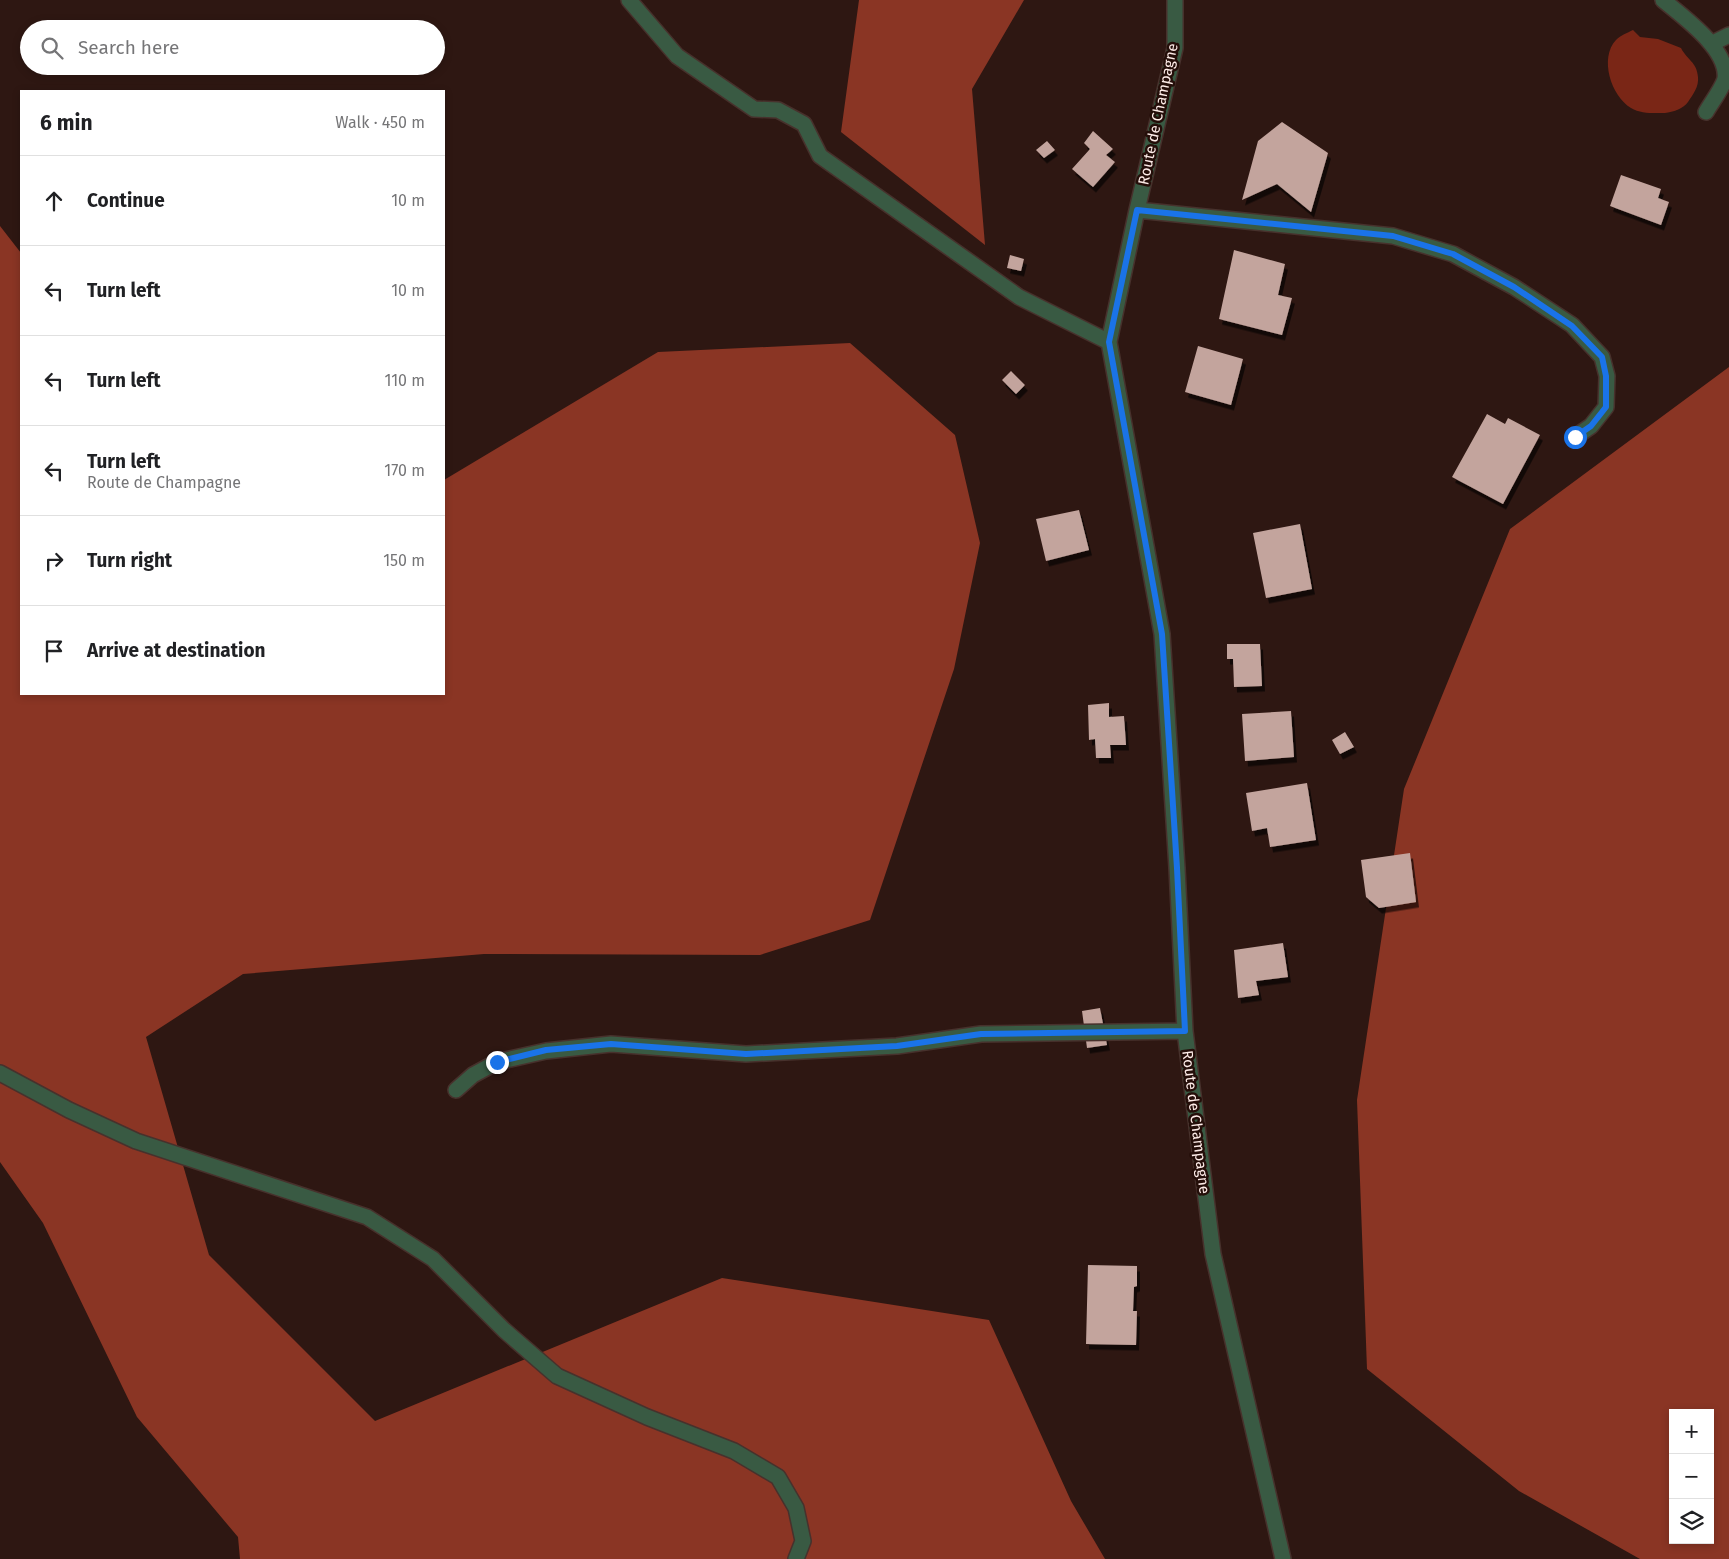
<!DOCTYPE html>
<html lang="en">
<head>
<meta charset="utf-8">
<style>
  body { margin:0; font-family:"Fira Sans",sans-serif; background:#f2f2f2; color:#202124 }
  .controls { position:absolute; right:15px; bottom:15px; display:grid; overflow:hidden; border-radius:0px; box-shadow:0 2px 8px #0003 }
  .controls button { width:45px; height:45px; display:grid; place-items:center; padding:0; border:0; border-bottom:1px solid #e0e0e0; background:#fff; color:#202124; font:25px sans-serif }
  .stop { position:absolute; width:15px; height:15px; margin:-11px; border:4px solid #1a73e8; border-radius:50%; background:#fff }
  .stop.end { background:#1a73e8; border-color:#fff; box-shadow:0 1px 5px #0008 }
  .list { margin:0; padding:0; list-style:none }
  h2 { display:flex; justify-content:space-between; align-items:center; height:65px; margin:0; padding:0 20px; font-size:21px }
  h2 small { font-size:16px; font-weight:400; color:#757577 }
  .list li { display:grid; grid-template-columns:32px 1fr auto; gap:15px; align-items:center; box-sizing:border-box; height:90px; padding:0 20px; border-top:1px solid #e0e0e0 }
  .list b { display:block; font-size:19px; white-space:nowrap }
  .list p { margin:0; font-size:16px; white-space:nowrap; color:#757577 }
  .list em { font-size:16px; font-style:normal; color:#757577 }
  .icon { flex:none; width:28px; height:28px; fill:none; stroke:currentColor; stroke-width:2; stroke-linecap:round; stroke-linejoin:round }
  .map { position:relative; flex:none; width:1729px; height:1559px; overflow:hidden }
  .search { position:absolute; background:#fff; box-shadow:0 2px 8px #0003; left:20px; top:20px; width:425px; height:55px; display:flex; align-items:center; gap:12px; box-sizing:border-box; padding:0 18px; border-radius:28px; color:#757577; font-size:19px }
  .panel { position:absolute; background:#fff; box-shadow:0 2px 8px #0003; left:20px; top:90px; width:425px; height:605px; border-radius:0px }
  .map>svg:first-child { display:block }
  .forest { fill:#8a3524; fill-rule:evenodd }
  .water { fill:#7a2616 }
  .building { fill:#c3a49d; filter:url(#shadow) }
  .lines { fill:none; stroke-linecap:round; stroke-linejoin:round }
  .minor-casing { stroke:#47312c; stroke-width:18 }
  .minor { stroke:#395a43; stroke-width:15 }
  .route { stroke:#1a73e8; stroke-width:6 }
  .labels { text-anchor:middle; stroke-width:5; stroke-linejoin:round; paint-order:stroke }
  .street-label { font-size:15px; fill:#fdece8; stroke:#240e09 }
</style>
</head>
<body>
<div class="map">
<svg width="1729" height="1559" viewBox="0 0 1729 1559">
  <defs>
    <filter id="shadow"><feDropShadow dx="3" dy="5.5" stdDeviation="0" flood-color="#0009"/></filter>
  </defs>
  <rect width="100%" height="100%" fill="#2e1712"/>
  <path class="forest" d="M 859,0 L 1024,0 L 972,89 L 985,245 L 841,132 Z
    M 0,226 L 21,253 L 21,694 L 444,694 L 444,480 L 658,352 L 850,343 L 955,435 L 980,543 L 954,669 L 870,920 L 760,955 L 484,954 L 243,974 L 146,1037 L 209,1255 L 375,1421 L 722,1278 L 989,1320 L 1071,1501 L 1105,1559 L 240,1559 L 238,1537 L 137,1417 L 43,1223 L 0,1162 Z
    M 1729,367 L 1729,1559 L 1640,1559 L 1519,1491 L 1367,1369 L 1357,1100 L 1404,789 L 1510,529 ZM 1673,1413 L 1710,1413 L 1710,1540 L 1673,1540 Z"/>
  <path class="water" d="M 1633,30 L 1640,37 L 1658,39 L 1681,48 C 1687,60 1697,62 1698,77 C 1699,87 1693,94 1688,102 C 1683,109 1673,112 1665,113 C 1653,113 1641,114 1631,108 C 1611,96 1599,58 1616,40 C 1621,35 1627,33 1633,30 Z"/>
  <path class="building" d="M 1282,122 L 1328,153 L 1311,212 L 1277,184 L 1242,200 L 1258,141 Z
    M 1093,131 L 1113,149 L 1106,155 L 1115,162 L 1093,187 L 1072,169 L 1090,149 L 1084,143 Z
    M 1047,141 L 1055,150 L 1044,158 L 1036,150 Z
    M 1621,175 L 1661,189 L 1658,198 L 1669,202 L 1661,225 L 1610,206 Z
    M 1234,250 L 1285,264 L 1278,295 L 1292,298 L 1282,335 L 1219,319 Z
    M 1010,255 L 1024,259 L 1021,271 L 1007,268 Z
    M 1198,346 L 1243,359 L 1231,405 L 1185,392 Z
    M 1011,371 L 1025,385 L 1016,394 L 1002,380 Z
    M 1487,414 L 1505,424 L 1508,418 L 1540,435 L 1503,504 L 1452,477 Z
    M 1079,510 L 1089,550 L 1046,561 L 1036,519 Z
    M 1300,524 L 1312,589 L 1266,598 L 1253,533 Z
    M 1227,644 L 1260,644 L 1262,686 L 1234,687 L 1233,659 L 1227,659 Z
    M 1109,703 L 1109,717 L 1124,716 L 1126,745 L 1110,745 L 1111,758 L 1096,758 L 1095,739 L 1089,740 L 1088,705 Z
    M 1291,711 L 1294,757 L 1245,761 L 1242,714 Z
    M 1345,732 L 1354,747 L 1340,754 L 1332,740 Z
    M 1307,783 L 1316,840 L 1270,847 L 1267,828 L 1252,831 L 1246,793 Z
    M 1410,853 L 1416,902 L 1379,908 L 1366,897 L 1361,860 Z
    M 1283,943 L 1288,977 L 1256,981 L 1259,995 L 1238,998 L 1234,950 Z
    M 1100,1008 L 1107,1045 L 1087,1048 L 1082,1011 Z
    M 1088,1265 L 1137,1266 L 1137,1286 L 1134,1287 L 1133,1311 L 1137,1311 L 1136,1345 L 1086,1344 Z"/>
  <g class="lines">
    <g class="minor-casing">
      <path id="minor" d="M 629,0 L 677,56 L 754,109 L 778,110 L 804,124 L 820,156 L 1019,297 L 1109,342
        M 1175,0 L 1175,48 L 1137,210 L 1109,342 L 1162,634 L 1177,868 L 1185,1031 L 1213,1254 L 1283,1559
        M 1663,0 C 1682,16 1729,49 1725,79 C 1722,89 1711,103 1706,112
        M 1713,43 L 1729,35
        M 1137,210 L 1393,236 L 1453,254 L 1514,287 L 1572,325 L 1602,357 L 1607,376 L 1606,407 L 1591,426 L 1575,437
        M 0,1073 L 69,1110 L 136,1141 L 367,1217 L 433,1259 L 504,1330 L 557,1376 L 647,1417 L 734,1451 L 778,1477 L 796,1508 L 803,1541 L 796,1559
        M 456,1090 L 473,1075 L 497,1062 L 546,1051 L 611,1044 L 746,1054 L 897,1046 L 981,1034 L 1185,1031"/>
    </g>
    <use href="#minor" class="minor"/>
  </g>
  <g class="lines">
    <path class="route" d="M 497,1062 L 546,1050 L 611,1044 L 746,1054 L 897,1046 L 981,1034 L 1185,1031 L 1177,868 L 1162,634 L 1109,342 L 1137,210 L 1393,236 L 1453,254 L 1514,287 L 1572,326 L 1602,357 L 1606,376 L 1606,407 L 1591,426 L 1575,437"/>
  </g>
  <g class="labels">
    <g class="street-label">
      <text transform="translate(1158 114) rotate(-78)" y="5">Route de Champagne</text>
      <text transform="translate(1196 1122) rotate(83)" y="5">Route de Champagne</text>
    </g>
  </g>
</svg>
<div class="controls">
<button>+</button>
<button>−</button>
<button><svg class="icon" aria-label="layers" viewBox="0 0 24 24"><path d="M12 4l9 5-9 5-9-5zM3 14l9 5 9-5"/></svg></button>
</div>
<div class="stop" style="left:1575px;top:437px"></div>
<div class="stop end" style="left:497px;top:1062px"></div>
<div class="search"><svg class="icon" aria-label="search" viewBox="0 0 24 24"><circle cx="10" cy="10" r="6"/><path d="M15 15l6 6"/></svg>Search here</div>
<section class="panel">
<h2>6 min<small>Walk · 450 m</small></h2>
<ul class="list">
<li><svg class="icon" aria-label="ahead" viewBox="0 0 24 24"><path d="M12 20V5M6 11l6-6 6 6"/></svg><div><b>Continue</b></div><em>10 m</em></li>
<li><svg class="icon" aria-label="left" viewBox="0 0 24 24"><path d="M17 20v-9H6M10 6l-5 5 5 5"/></svg><div><b>Turn left</b></div><em>10 m</em></li>
<li><svg class="icon" aria-label="left" viewBox="0 0 24 24"><path d="M17 20v-9H6M10 6l-5 5 5 5"/></svg><div><b>Turn left</b></div><em>110 m</em></li>
<li><svg class="icon" aria-label="left" viewBox="0 0 24 24"><path d="M17 20v-9H6M10 6l-5 5 5 5"/></svg><div><b>Turn left</b><p>Route de Champagne</p></div><em>170 m</em></li>
<li><svg class="icon" aria-label="right" viewBox="0 0 24 24"><path d="M7 20v-9h11M14 6l5 5-5 5"/></svg><div><b>Turn right</b></div><em>150 m</em></li>
<li><svg class="icon" aria-label="arrive" viewBox="0 0 24 24"><path d="M6 21V4h12l-3 4 3 4H6"/></svg><div><b>Arrive at destination</b></div></li>
</ul>
</section>
</div>
</body>
</html>
